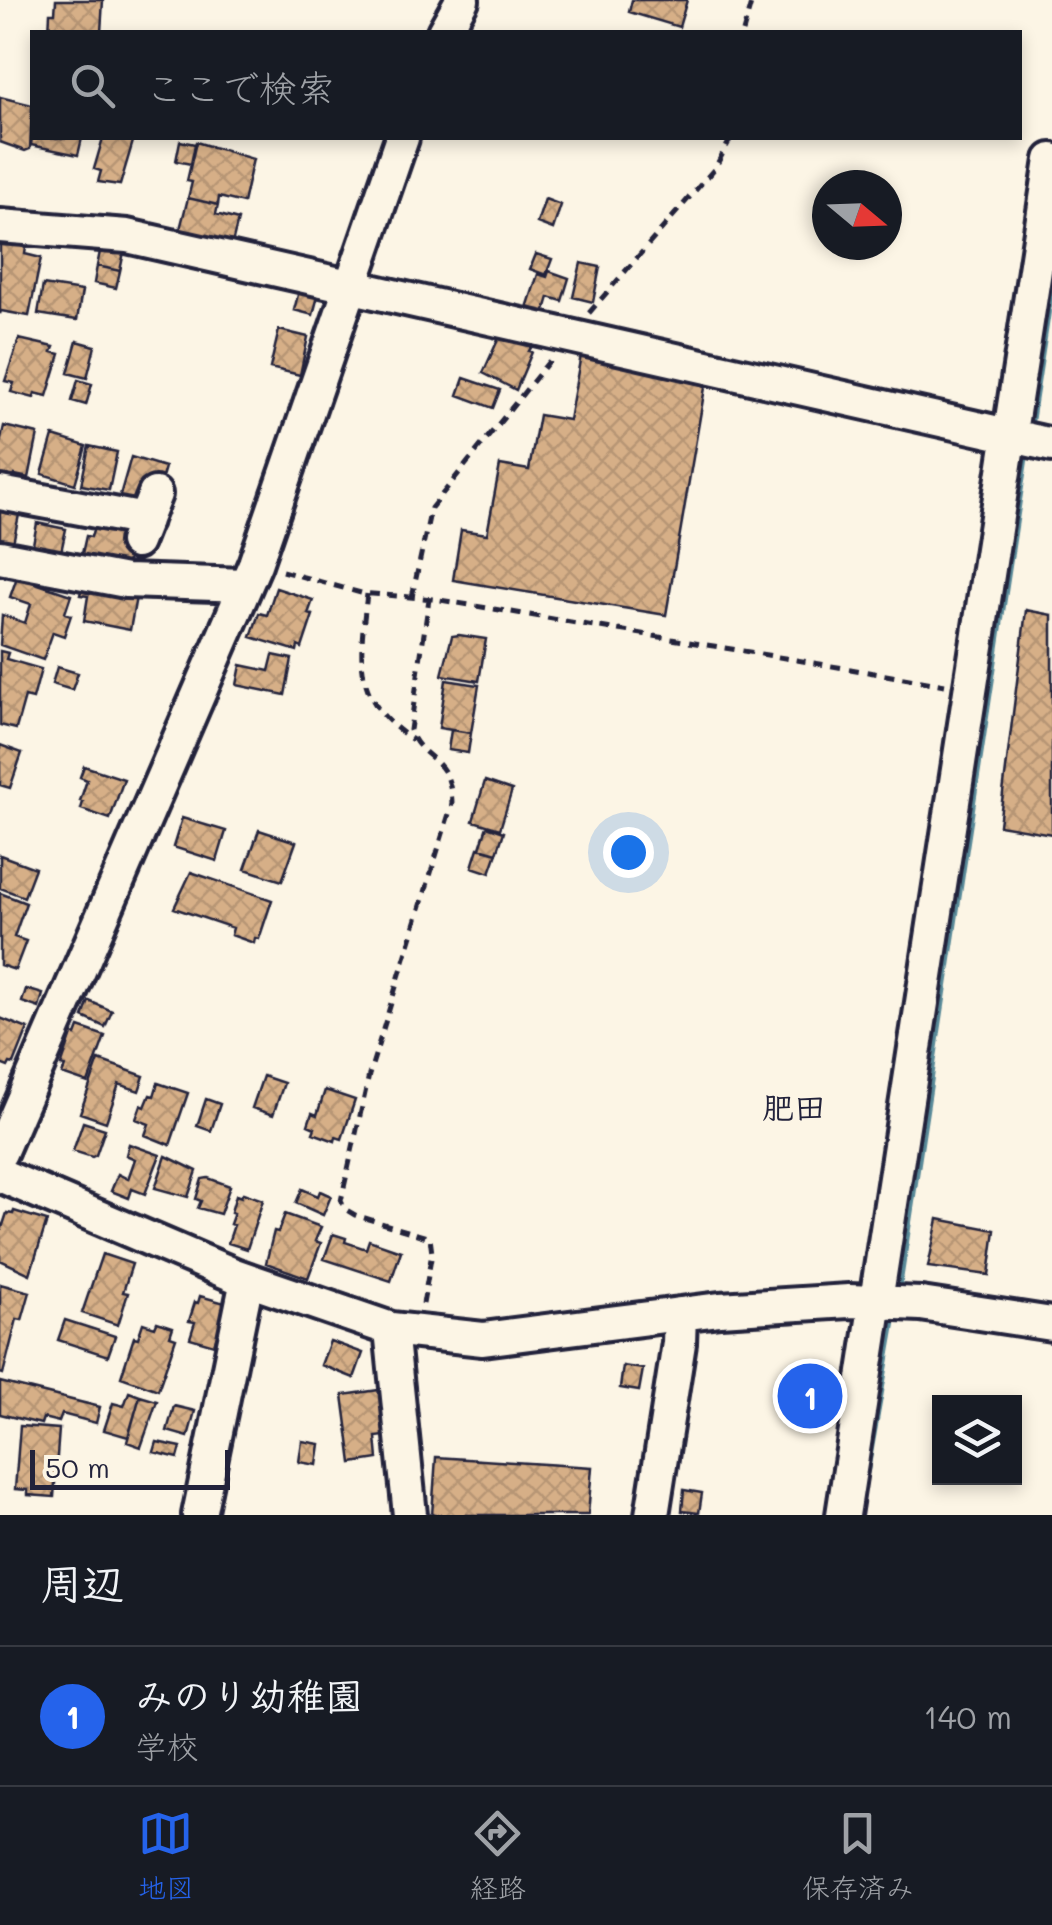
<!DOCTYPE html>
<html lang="ja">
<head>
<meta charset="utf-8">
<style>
  body { margin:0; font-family:Mali,"Klee One",sans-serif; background:#20242c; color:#f1f3f6 }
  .controls { position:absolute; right:30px; bottom:30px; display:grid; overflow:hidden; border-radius:0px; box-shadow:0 5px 15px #0003 }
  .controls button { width:90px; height:90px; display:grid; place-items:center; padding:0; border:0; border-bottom:2px solid #363941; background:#171b24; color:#f1f3f6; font:50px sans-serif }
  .compass { position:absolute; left:812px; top:170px; width:90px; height:90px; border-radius:50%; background:#171b24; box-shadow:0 5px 15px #0003; rotate:109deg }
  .scale { position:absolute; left:30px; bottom:25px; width:200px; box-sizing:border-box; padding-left:10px; border:5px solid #22223b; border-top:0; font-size:28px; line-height:35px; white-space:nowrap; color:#22223b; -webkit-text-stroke:8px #fcf5e5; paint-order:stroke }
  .you { position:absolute; left:628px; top:852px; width:35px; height:35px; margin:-25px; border:8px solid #fff; border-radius:50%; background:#1a73e8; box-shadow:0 0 0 15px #1a73e833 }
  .badge { display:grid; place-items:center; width:65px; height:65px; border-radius:50%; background:#2563eb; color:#fff; font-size:32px; font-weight:700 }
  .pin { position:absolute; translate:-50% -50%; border:5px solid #fff; box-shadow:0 2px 10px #0006 }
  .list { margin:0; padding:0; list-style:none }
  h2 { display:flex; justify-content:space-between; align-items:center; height:130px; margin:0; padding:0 40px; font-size:42px }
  h2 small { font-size:32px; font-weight:400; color:#9ea1a6 }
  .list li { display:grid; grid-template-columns:65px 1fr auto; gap:30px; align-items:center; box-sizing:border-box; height:140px; padding:0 40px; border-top:2px solid #363941 }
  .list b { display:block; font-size:38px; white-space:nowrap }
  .list p { margin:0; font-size:32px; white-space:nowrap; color:#9ea1a6 }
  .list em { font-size:32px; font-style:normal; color:#9ea1a6 }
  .icon { flex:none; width:55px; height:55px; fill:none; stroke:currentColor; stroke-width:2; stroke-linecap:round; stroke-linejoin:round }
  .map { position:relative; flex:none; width:1052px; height:1515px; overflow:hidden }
  .search { position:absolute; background:#171b24; box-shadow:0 5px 15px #0003; left:30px; right:30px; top:30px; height:110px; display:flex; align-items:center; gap:25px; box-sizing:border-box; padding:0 35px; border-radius:0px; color:#9ea1a6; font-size:38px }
  .sheet { height:270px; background:#171b24 }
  nav { display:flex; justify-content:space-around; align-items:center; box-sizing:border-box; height:140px; border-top:2px solid #363941; background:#171b24; font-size:28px; color:#9ea1a6 }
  nav a { display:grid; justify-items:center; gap:5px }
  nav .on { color:#2563eb }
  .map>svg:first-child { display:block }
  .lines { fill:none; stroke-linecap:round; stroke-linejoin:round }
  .stream { stroke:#598998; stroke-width:8 }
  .building { fill:url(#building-cross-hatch); stroke:#22223b; stroke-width:2.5 }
  .minor-casing { stroke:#22223b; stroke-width:40 }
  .path { stroke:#22223b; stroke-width:5; stroke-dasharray:10 8; stroke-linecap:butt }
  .minor { stroke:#fcf5e5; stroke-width:32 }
  .labels { text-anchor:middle; stroke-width:9; stroke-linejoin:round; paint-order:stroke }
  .quarter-label { font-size:32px; font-weight:bold; fill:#22223b; stroke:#fcf5e5 }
</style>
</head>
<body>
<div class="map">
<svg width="1052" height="1515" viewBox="0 0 1052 1515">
  <defs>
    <pattern id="building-cross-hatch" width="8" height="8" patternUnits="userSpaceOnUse" patternTransform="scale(2.5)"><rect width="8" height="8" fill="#d6af87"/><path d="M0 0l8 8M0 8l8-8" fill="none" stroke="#b79675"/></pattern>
  </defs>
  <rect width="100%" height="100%" fill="#fcf5e5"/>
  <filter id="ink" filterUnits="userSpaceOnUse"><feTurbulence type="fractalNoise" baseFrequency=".01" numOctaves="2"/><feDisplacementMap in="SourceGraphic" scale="20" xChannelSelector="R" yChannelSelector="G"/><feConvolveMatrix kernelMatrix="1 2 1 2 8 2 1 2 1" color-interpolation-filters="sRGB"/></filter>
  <g filter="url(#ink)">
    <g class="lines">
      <path class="stream" d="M 1029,429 L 1052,280
        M 897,1294 L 1026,448
        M 866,1471 L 894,1313"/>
    </g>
    <path class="building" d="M 56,0 L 103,0 L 101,32 L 49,32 L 50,13 L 55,13 Z
      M 632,0 L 687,0 L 679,27 L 629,12 Z
      M 0,97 L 32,105 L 30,149 L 25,151 L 0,142 Z
      M 32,137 L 32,138 L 82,138 L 78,155 L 31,145 Z
      M 103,138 L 134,138 L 120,185 L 98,182 L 101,171 L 94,169 Z
      M 180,141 L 195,144 L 191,164 L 176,161 Z
      M 196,142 L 253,159 L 243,203 L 219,197 L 218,205 L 188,198 L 192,182 L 187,181 Z
      M 188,198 L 218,205 L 216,214 L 238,220 L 232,244 L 179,233 Z
      M 545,199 L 561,205 L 553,229 L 537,223 Z
      M 0,236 L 27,241 L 25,254 L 41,258 L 29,316 L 1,311 L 0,314 Z
      M 101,247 L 124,252 L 120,271 L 97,266 Z
      M 536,254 L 552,259 L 546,275 L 530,269 Z
      M 581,263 L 600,267 L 593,302 L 573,297 Z
      M 97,266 L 120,271 L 116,288 L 94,283 Z
      M 549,271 L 569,278 L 562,301 L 549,297 L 544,314 L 527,308 L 538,274 L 547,277 Z
      M 43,285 L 82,291 L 77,320 L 38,314 Z
      M 300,287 L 319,292 L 313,315 L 294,310 Z
      M 279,330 L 308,337 L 300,375 L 270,368 Z
      M 501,333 L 532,346 L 529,351 L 532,352 L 516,390 L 483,373 Z
      M 19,339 L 54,347 L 52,352 L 60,354 L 47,396 L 35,393 L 34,398 L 11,392 L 14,383 L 5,381 Z
      M 77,341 L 95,346 L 87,378 L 68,373 Z
      M 581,355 L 707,376 L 666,615 L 453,580 L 461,530 L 487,534 L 500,465 L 529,470 L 539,415 L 569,420 Z
      M 464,378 L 500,390 L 493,408 L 458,395 Z
      M 78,380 L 92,384 L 86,405 L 72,401 Z
      M 4,426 L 38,434 L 29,478 L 15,475 L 13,483 L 0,480 L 0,444 Z
      M 53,436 L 86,446 L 75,484 L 42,474 Z
      M 89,446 L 117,452 L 109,490 L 81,485 Z
      M 131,457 L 165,467 L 158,491 L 137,504 L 119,499 Z
      M 0,511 L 19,515 L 11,552 L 0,550 Z
      M 96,522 L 122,528 L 119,541 L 133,546 L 124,571 L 81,558 L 86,536 L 91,537 Z
      M 37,523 L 66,529 L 59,561 L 31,555 Z
      M 17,577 L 71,595 L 65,613 L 71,615 L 64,636 L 53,632 L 43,660 L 0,645 L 2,615 L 25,623 L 31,604 L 10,597 Z
      M 82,587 L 136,597 L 130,630 L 84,621 L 88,596 L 80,595 Z
      M 276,588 L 313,600 L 308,614 L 313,615 L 302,648 L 298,646 L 297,651 L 251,637 L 259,613 L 267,615 Z
      M 1026,610 L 1052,615 L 1052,834 L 999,825 Z
      M 459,635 L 486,639 L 479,681 L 442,675 L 452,636 Z
      M 0,651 L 8,653 L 6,659 L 41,669 L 33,699 L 25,697 L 16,729 L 0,725 Z
      M 273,655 L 292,659 L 285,695 L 237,685 L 241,665 L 269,671 Z
      M 57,667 L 78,673 L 72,690 L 52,684 Z
      M 446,680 L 479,685 L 471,733 L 439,728 Z
      M 451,730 L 471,733 L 468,753 L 448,750 Z
      M 0,745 L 22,753 L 10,788 L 0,785 Z
      M 84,766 L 124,779 L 110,819 L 81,809 L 83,802 L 80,801 L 87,780 L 80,777 Z
      M 485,781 L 512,790 L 500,829 L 473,821 Z
      M 182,818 L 226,831 L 217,861 L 173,847 Z
      M 487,826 L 504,832 L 497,853 L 480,848 Z
      M 259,830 L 296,842 L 282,881 L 245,869 Z
      M 478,848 L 497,853 L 490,873 L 472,867 Z
      M 0,855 L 35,868 L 24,897 L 0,888 Z
      M 191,872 L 272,900 L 259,939 L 255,938 L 254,943 L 231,935 L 233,928 L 174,908 Z
      M 0,893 L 26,903 L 14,937 L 26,941 L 15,970 L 0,965 Z
      M 26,989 L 43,994 L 39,1008 L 22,1002 Z
      M 89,1001 L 112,1011 L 105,1027 L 83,1017 Z
      M 0,1018 L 28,1029 L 14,1064 L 10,1063 L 8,1067 L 0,1064 Z
      M 79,1027 L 105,1036 L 88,1083 L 62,1074 L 65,1067 L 61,1066 L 72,1034 L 76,1035 Z
      M 99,1060 L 144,1076 L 139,1091 L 119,1084 L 106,1122 L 80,1113 Z
      M 263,1076 L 284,1083 L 273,1115 L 252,1108 Z
      M 158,1083 L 188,1093 L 170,1145 L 145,1135 L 149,1124 L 136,1119 L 141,1105 L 145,1107 L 150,1095 L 154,1096 Z
      M 325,1090 L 355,1100 L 342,1139 L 336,1137 L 335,1141 L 313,1133 L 315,1128 L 308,1125 L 312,1113 L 317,1115 Z
      M 206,1099 L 220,1104 L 211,1131 L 197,1126 Z
      M 83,1122 L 105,1129 L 96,1155 L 92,1157 L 73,1151 Z
      M 129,1144 L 160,1155 L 145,1194 L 132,1189 L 129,1198 L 111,1191 L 118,1174 L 128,1179 L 135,1159 L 126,1155 Z
      M 166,1156 L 197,1171 L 188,1197 L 155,1188 Z
      M 208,1178 L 230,1186 L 220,1214 L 198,1208 L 201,1201 L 196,1199 L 202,1179 Z
      M 302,1189 L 318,1196 L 320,1191 L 331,1196 L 323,1215 L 296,1203 Z
      M 243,1193 L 263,1200 L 247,1249 L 228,1243 L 234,1225 L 230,1224 L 234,1213 L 231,1212 L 236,1195 L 241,1197 Z
      M 14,1211 L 47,1221 L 30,1274 L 0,1260 L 0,1234 L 7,1213 L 13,1214 Z
      M 285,1214 L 321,1227 L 315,1241 L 321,1243 L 308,1278 L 266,1263 L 274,1231 L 278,1232 Z
      M 938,1219 L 995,1230 L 989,1275 L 928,1267 Z
      M 333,1234 L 346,1238 L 345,1242 L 366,1249 L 369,1240 L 401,1251 L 391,1281 L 324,1259 Z
      M 102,1254 L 132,1264 L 123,1292 L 128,1293 L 118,1325 L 82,1313 Z
      M 0,1284 L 30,1292 L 22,1320 L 17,1319 L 3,1374 L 0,1373 Z
      M 200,1296 L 232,1305 L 222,1340 L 216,1338 L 214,1345 L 190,1338 L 195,1322 L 189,1321 L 195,1302 L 198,1303 Z
      M 65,1320 L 115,1336 L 108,1356 L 58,1340 Z
      M 157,1322 L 173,1327 L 170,1336 L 176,1338 L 158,1390 L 121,1377 L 134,1337 L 138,1338 L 143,1323 L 155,1327 Z
      M 330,1341 L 363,1353 L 354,1378 L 321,1365 Z
      M 623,1366 L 643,1369 L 639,1391 L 620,1388 Z
      M 0,1382 L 100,1407 L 96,1423 L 62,1414 L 59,1422 L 43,1418 L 41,1424 L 0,1414 Z
      M 379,1390 L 385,1436 L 376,1437 L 378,1459 L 352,1463 L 343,1395 Z
      M 129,1392 L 140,1396 L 128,1437 L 104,1430 L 113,1403 L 124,1406 Z
      M 140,1396 L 157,1401 L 141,1447 L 127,1442 Z
      M 174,1406 L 195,1411 L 188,1437 L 167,1431 Z
      M 20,1426 L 59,1429 L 54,1497 L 28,1495 L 28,1490 L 15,1489 Z
      M 302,1441 L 320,1444 L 317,1465 L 299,1462 Z
      M 157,1442 L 181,1447 L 178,1458 L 154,1452 Z
      M 436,1457 L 592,1467 L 588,1515 L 432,1515 Z
      M 684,1490 L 702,1493 L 699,1513 L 682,1511 Z"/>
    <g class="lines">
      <g class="minor-casing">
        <path id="minor" d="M 444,32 L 462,0
          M 0,226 L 127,236 L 1052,445
          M 0,493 L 145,520
          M 136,542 L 155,494
          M 0,557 L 126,581 L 245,585
          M 0,1153 L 255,564 L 402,138
          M 0,1175 L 234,1275 L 391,1329 L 483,1339 L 720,1309 L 849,1301 L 921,1304 L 1052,1324
          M 391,1329 L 410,1515
          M 199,1515 L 247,1280
          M 652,1515 L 679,1343 L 680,1314
          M 843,1515 L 1052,160"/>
      </g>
      <path class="path" d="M 743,32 L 752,0
        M 589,313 L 715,168 L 731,138
        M 282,571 L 361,593 L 434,599 L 945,685
        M 367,594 C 359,660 352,700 413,740
        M 412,597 L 431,508 L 550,360
        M 423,1304 L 432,1253 L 430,1238 L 355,1215 L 345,1209 L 341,1201 L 369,1075 L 452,804 C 451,754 422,763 410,730 L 429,599"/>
      <use href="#minor" class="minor"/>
    </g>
  </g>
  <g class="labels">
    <g class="quarter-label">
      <text x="794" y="1119">肥田</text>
    </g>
  </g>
</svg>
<div class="controls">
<button><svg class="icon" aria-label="layers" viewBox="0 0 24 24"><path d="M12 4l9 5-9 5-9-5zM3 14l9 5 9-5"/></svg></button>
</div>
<svg class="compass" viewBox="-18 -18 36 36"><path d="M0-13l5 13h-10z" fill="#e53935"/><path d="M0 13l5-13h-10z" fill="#9ea1a6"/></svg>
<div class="scale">50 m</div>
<div class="you"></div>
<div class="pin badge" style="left:810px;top:1396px">1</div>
<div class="search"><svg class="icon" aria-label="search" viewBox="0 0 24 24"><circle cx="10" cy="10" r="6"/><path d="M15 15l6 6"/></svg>ここで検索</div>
</div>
<section class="sheet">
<h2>周辺<small></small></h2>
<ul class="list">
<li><span class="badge">1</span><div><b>みのり幼稚園</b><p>学校</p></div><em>140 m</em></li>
</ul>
</section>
<nav>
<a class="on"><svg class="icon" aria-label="map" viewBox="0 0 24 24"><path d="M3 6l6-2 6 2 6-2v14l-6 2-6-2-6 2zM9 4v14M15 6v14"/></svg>地図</a>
<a><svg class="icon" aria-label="directions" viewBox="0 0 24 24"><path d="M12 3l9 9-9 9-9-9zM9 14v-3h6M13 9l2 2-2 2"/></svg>経路</a>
<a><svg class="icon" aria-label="saved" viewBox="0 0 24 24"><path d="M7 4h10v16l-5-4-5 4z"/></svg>保存済み</a>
</nav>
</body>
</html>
